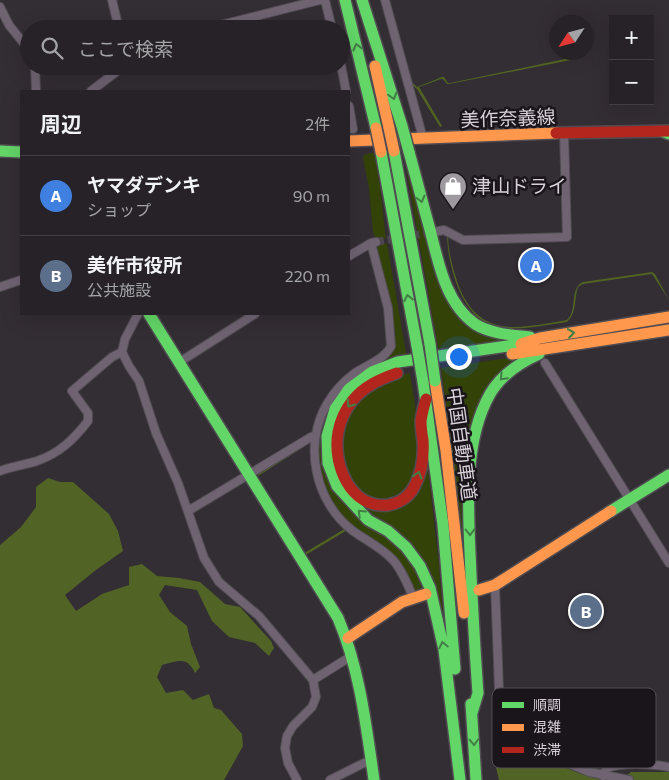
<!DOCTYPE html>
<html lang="ja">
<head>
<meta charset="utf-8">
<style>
  body { margin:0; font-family:Commissioner,"Noto Sans JP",sans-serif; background:#322f33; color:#f1f3f6 }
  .controls { position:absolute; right:15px; top:15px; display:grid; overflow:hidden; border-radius:0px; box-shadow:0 5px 20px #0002 }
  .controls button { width:45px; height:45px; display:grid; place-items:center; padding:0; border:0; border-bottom:1px solid #423f44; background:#262227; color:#f1f3f6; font:25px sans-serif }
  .compass { position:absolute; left:549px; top:15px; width:45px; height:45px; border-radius:50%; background:#262227; box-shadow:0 5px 20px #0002; rotate:234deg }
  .you { position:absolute; left:458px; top:356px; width:18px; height:18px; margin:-12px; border:4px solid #fff; border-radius:50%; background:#1a73e8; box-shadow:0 0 0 8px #1a73e833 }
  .badge { display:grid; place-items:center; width:32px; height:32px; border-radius:50%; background:#8c9099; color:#fff; font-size:16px; font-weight:700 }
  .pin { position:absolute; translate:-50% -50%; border:2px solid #fff; box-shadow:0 1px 5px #0006 }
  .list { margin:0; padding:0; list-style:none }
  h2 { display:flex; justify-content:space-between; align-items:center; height:65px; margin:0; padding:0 20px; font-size:21px }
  h2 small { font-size:16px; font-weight:400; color:#a4a4a7 }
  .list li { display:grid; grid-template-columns:32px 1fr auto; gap:15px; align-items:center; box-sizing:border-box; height:80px; padding:0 20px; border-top:1px solid #423f44 }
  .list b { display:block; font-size:19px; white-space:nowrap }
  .list p { margin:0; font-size:16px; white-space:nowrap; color:#a4a4a7 }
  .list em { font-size:16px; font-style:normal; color:#a4a4a7 }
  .icon { flex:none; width:28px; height:28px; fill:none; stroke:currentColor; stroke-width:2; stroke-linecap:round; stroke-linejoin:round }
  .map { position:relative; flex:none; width:669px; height:780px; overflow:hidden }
  .search { position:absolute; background:#262227; box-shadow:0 5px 20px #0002; left:20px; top:20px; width:330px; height:55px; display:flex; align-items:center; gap:12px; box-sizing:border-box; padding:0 18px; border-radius:28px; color:#a4a4a7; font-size:19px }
  .panel { position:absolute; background:#262227; box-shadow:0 5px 20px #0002; left:20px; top:90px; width:330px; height:225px; border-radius:0px }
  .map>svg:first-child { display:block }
  .green { fill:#334207 }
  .forest { fill:#526425 }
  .water { fill:#516421 }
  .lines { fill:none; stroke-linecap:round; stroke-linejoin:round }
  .stream { stroke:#516421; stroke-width:2.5 }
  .street-tunnel { stroke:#4c464d; stroke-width:8; stroke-dasharray:8 4; stroke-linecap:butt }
  .street-casing { stroke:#504b51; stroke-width:10 }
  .fast-casing { stroke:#504b51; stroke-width:14 }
  .slow-casing { stroke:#504b51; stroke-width:14 }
  .jam-casing { stroke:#504b51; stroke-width:14 }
  .street { stroke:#6f6372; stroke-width:8 }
  .fast { stroke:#63d668; stroke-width:11 }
  .slow { stroke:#ff974d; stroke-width:11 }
  .jam { stroke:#b3261e; stroke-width:11 }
  .fast-bridge-casing { stroke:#504b51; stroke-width:14; stroke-linecap:butt }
  .slow-bridge-casing { stroke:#504b51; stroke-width:14; stroke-linecap:butt }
  .fast-bridge { stroke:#63d668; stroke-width:11 }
  .slow-bridge { stroke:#ff974d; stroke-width:11 }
  .oneway { stroke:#427f45 }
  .labels { text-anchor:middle; stroke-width:5; stroke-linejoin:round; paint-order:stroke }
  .street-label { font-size:19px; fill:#d8d1d9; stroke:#19151a }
  .poi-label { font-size:19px; fill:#d8d1d9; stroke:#19151a; text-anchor:start }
  .key { fill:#19151a; stroke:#524d53; stroke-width:1 }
  .key-label { font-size:14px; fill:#d8d1d9 }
</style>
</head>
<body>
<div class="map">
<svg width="669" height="780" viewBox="0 0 669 780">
  <rect width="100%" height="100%" fill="#332d34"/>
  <path class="green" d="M 370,153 L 374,153 L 380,186 L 386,239 L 377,239 L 373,233 L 369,188 L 363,158 L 364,155 Z
    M 405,163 L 406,163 L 451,304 L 509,339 L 439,353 Z
    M 387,243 L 407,358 C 377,364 349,377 334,405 C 325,422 322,438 324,457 C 329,524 414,528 426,591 C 422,592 419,594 415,591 C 408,587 406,576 402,569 C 397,561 391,554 385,548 C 374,539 360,534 350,525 C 342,517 332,505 327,495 C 307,455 318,405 353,377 C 362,370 389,360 393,350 C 395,344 393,337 392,331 C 390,303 382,276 375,249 L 378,245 Z
    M 527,355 L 481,403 L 467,582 L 453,454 L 441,368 Z
    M 410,373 C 415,407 432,481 392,499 C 386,502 373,498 366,497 L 345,474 L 340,432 L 359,398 L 397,376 Z
    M 427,459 L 439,566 L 443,614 L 431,580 L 359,505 L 398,506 Z"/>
  <path class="forest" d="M 48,478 L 60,482 L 73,482 L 109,514 L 118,531 L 123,551 L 96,570 L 65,595 L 76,611 L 102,594 L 129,585 L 129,567 L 142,564 L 157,576 L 179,578 L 200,582 L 225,604 L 240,607 L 271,641 L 274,648 L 269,656 L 255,643 L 229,637 L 212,621 L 197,590 L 165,585 L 159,595 L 170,612 L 187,626 L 191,644 L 200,667 L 195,673 C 187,656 178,661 162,665 L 157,677 L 166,693 L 183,690 L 193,700 L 209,694 L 214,708 L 221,710 L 242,734 L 243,746 L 224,780 L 0,780 L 0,545 L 21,527 L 36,507 L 36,487 Z
    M 509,744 L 581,774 L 603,780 L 499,780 L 494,759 Z
    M 631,772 L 669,772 L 669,780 L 621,780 Z"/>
  <path class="water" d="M 576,53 L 578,53 L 571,60 L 449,84 L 447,84 L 443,79 L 441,79 L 419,87 L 442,126 L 440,127 L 417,89 L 410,83 L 408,71 L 412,82 L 417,87 L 442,77 L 444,77 L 448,83 L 450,83 L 570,58 Z
    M 447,235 L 448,235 C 448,251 453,269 458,284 C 479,340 519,328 567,320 C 578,310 569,288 583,282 L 652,272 L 655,274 L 669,300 L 652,274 L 583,284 L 578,287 C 574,299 577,313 567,322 C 544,325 521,331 498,327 C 461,320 448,266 447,235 Z"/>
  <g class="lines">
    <path class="stream" d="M 259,474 L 303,446
      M 305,554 L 345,530"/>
    <path class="street-tunnel" d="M 376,242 L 432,232"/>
    <g class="street-casing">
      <path id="street" d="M 112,0 L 119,29
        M 325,0 L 332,29
        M 385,0 L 421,131
        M 0,7 L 9,25 L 29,50
        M 205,29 L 320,0
        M 341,65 L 346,91
        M 35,66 L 36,91
        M 91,91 L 124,66
        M 349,106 L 353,129
        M 434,232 L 444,230 L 463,240 L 567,237 L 564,133
        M 371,243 L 388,308 L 391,346 C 385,359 367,365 355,373 C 344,381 334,392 327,404 C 303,445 315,502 353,531 C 367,541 381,547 393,560 C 402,570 408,585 413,597
        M 349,256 L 371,243 L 376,242
        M 0,287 L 21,280
        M 138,314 L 125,339 L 122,352 L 129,366 L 139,381 L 156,433 L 178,483 L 204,558 L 219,582 L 259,616 L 313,680 L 316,697 L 312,707 L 293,726 L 287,736 L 285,748 L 288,763 L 297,780
        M 178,363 L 255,314
        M 545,363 L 669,563
        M 0,471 C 12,466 25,465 37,461 C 60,453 74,439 88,421 L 88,413 L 72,391 L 112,357 L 122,352
        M 188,511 L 311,437 L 315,436
        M 495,585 L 500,715 L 506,729 L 514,740 L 589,772 L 629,780
        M 313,680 L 353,655
        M 603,776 L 607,768 C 625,762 650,764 669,767
        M 330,780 L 364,763 L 371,762"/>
    </g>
    <g class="fast-casing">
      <path id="fast" d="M 345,0 L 376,128
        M 362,0 L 402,126
        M 664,132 L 669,134
        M 0,151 L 21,152
        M 394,151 L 430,344
        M 381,152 L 417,346
        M 409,152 C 416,177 422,201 429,226 C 438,259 444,302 475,324 C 491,334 512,335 530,337
        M 149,314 L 338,618 C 360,670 366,725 374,780
        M 423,382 L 443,525 L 455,669
        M 611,511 L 669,475
        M 471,704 L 476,780
        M 472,713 L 478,693 C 475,654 473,614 471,575 C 469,519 461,445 490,394 C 501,375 519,363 539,354
        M 460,780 L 444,650 L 430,588 L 420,566 L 406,547 L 388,531 L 368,520 L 337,486 L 328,463 L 327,436 L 335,409 L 349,389 L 372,372 L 398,362 L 521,344"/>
    </g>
    <g class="slow-casing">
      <path id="slow" d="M 375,66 L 389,128
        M 349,141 L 556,133
        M 521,344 L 540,338 L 669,317
        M 512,354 L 669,330
        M 435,381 L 446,451 L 464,613
        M 479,590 L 495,585 L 611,511
        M 348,638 L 402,602 L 426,594"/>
    </g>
    <g class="jam-casing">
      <path id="jam" d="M 556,133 L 669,131
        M 397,373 C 380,379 364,386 352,401 C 345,410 340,421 338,432 C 332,464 350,509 388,505 C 400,503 410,496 415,485 C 422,472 424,455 423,440 C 422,434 421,428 421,421 C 422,414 424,406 426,399"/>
    </g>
    <use href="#street" class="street"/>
    <use href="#fast" class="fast"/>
    <use href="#slow" class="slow"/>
    <use href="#jam" class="jam"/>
    <g class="fast-bridge-casing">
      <path id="fast-bridge" d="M 402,126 L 409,152
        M 430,344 L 435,381
        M 417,346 L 423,382"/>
    </g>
    <g class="slow-bridge-casing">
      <path id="slow-bridge" d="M 376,128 L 381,152
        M 389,128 L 394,151"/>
    </g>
    <use href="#fast-bridge" class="fast-bridge"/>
    <use href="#slow-bridge" class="slow-bridge"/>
  </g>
  <defs><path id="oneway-chevron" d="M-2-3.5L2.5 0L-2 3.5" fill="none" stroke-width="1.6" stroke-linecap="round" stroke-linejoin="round" transform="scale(1.25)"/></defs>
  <g class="oneway">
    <use href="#oneway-chevron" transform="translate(357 47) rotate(-104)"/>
    <use href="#oneway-chevron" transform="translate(393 96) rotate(74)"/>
    <use href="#oneway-chevron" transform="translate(421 199) rotate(75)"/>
    <use href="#oneway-chevron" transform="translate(408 298) rotate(-101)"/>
    <use href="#oneway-chevron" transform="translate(571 333) rotate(-9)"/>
    <use href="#oneway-chevron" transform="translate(503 377) rotate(134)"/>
    <use href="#oneway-chevron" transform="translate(350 404) rotate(125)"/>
    <use href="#oneway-chevron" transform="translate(418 475) rotate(-73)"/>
    <use href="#oneway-chevron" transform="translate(361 513) rotate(-136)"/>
    <use href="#oneway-chevron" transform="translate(470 532) rotate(89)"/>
    <use href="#oneway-chevron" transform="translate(443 645) rotate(-102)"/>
    <use href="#oneway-chevron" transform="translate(474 742) rotate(87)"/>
  </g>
  <defs>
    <g id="shop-pin" transform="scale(1.4375)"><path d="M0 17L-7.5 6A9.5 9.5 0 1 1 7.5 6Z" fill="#9e989f" stroke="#19151a"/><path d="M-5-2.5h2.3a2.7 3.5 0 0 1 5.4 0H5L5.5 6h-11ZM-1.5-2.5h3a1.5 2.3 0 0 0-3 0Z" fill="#fff"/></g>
  </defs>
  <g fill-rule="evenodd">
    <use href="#shop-pin" x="453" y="186"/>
  </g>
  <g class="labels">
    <g class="street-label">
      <text transform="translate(508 118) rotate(-2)" y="7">美作奈義線</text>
      <text transform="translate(462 444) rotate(82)" y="7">中国自動車道</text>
    </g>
    <g class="poi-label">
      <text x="472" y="193">津山ドライ</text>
    </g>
  </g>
  <rect x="492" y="688" width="164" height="80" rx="8" class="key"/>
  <rect x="502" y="702" width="22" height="6" fill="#63d668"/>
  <rect x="502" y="724" width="22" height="7" fill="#ff974d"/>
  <rect x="502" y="747" width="22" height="6" fill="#b3261e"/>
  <g class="key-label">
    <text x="533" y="710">順調</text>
    <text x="533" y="732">混雑</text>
    <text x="533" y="755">渋滞</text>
  </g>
</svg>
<div class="controls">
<button>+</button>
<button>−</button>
</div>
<svg class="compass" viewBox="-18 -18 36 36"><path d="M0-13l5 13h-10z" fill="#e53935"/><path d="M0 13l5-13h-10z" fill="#a4a4a7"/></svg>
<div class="you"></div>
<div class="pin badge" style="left:536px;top:265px;background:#3f7fe0">A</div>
<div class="pin badge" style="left:586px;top:611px;background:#5c6f8a">B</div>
<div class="search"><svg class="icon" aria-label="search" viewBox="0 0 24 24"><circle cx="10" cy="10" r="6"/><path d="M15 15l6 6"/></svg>ここで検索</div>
<section class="panel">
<h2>周辺<small>2件</small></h2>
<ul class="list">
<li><span class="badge" style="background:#3f7fe0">A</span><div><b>ヤマダデンキ</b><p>ショップ</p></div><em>90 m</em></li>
<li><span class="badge" style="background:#5c6f8a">B</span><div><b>美作市役所</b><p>公共施設</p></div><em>220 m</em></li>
</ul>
</section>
</div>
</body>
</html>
